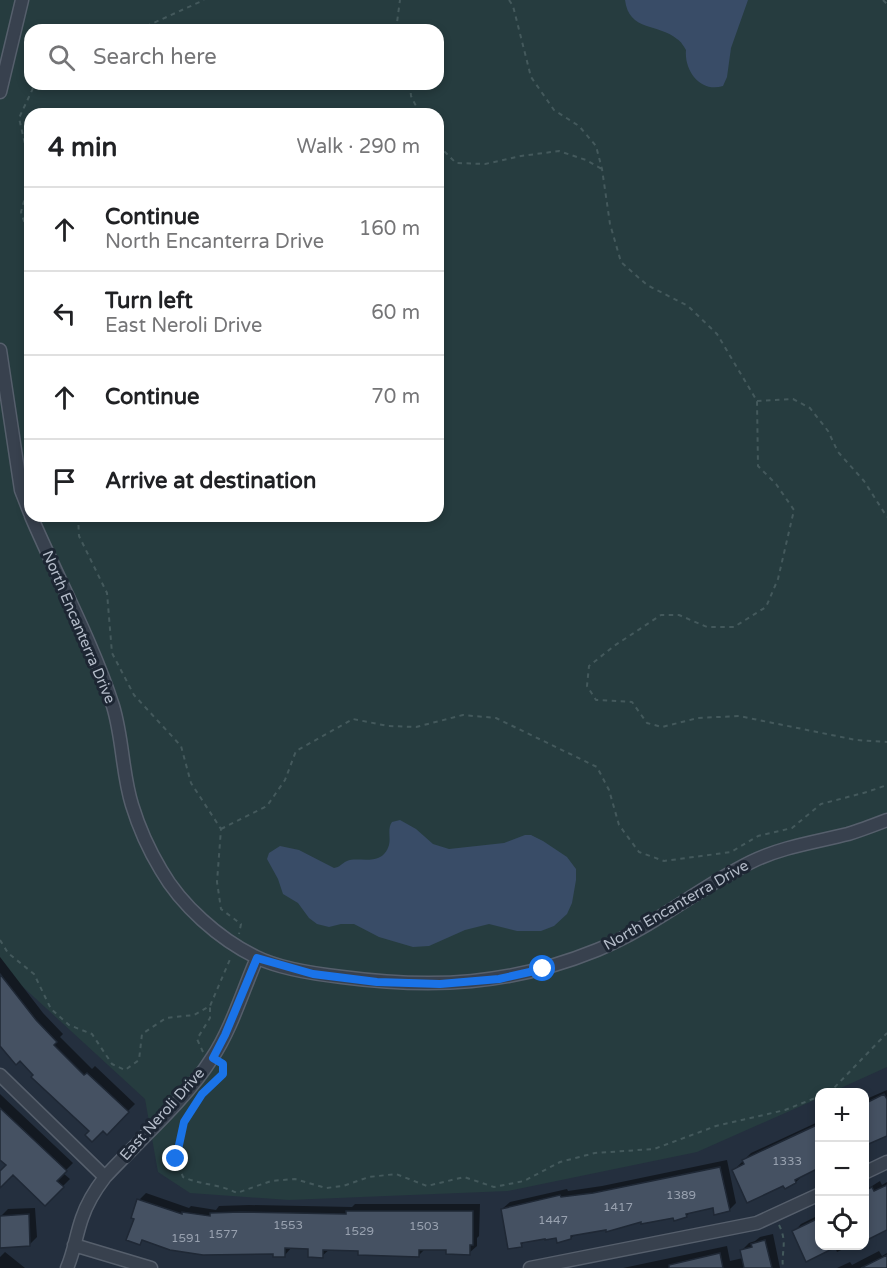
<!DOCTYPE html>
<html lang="en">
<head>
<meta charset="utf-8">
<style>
  body { margin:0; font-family:"Varela Round",sans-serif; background:#f2f2f2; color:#202124 }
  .controls { position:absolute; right:18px; bottom:18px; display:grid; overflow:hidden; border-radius:12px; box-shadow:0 3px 9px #0003 }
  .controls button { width:54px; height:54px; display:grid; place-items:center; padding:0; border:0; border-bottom:2px solid #e0e0e0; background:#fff; color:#202124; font:30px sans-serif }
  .stop { position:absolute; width:18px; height:18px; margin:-14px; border:4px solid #1a73e8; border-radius:50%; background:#fff }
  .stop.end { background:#1a73e8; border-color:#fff; box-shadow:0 2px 6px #0008 }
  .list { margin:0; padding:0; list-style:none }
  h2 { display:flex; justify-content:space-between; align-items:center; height:78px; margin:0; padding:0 24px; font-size:26px }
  h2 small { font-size:20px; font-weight:400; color:#757577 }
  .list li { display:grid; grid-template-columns:39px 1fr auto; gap:18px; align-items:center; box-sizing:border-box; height:84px; padding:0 24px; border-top:2px solid #e0e0e0 }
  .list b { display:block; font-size:22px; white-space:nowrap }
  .list p { margin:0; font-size:20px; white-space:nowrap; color:#757577 }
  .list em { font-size:20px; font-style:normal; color:#757577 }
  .icon { flex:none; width:33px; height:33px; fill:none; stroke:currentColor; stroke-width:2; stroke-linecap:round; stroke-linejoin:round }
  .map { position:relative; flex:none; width:887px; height:1268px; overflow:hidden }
  .search { position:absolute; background:#fff; box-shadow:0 3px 9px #0003; left:24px; top:24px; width:420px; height:66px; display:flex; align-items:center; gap:15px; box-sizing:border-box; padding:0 21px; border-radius:18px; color:#757577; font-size:22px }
  .panel { position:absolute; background:#fff; box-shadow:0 3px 9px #0003; left:24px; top:108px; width:420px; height:414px; border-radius:18px }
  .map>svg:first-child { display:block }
  .green { fill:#263c3f; fill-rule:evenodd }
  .water { fill:#394c67 }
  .shadow { fill:#0007 }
  .building { fill:#455162; stroke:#1f2835; stroke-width:1.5 }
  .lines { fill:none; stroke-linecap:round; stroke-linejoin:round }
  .minor-casing { stroke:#565f6c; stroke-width:15 }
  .path { stroke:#44595c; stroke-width:2; stroke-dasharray:4.5 4.5; stroke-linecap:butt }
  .minor { stroke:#38414e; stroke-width:12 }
  .route { stroke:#1a73e8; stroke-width:8 }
  .labels { text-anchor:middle; stroke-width:6; stroke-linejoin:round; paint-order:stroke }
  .number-label { font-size:12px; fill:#98a1af }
  .street-label { font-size:15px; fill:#b4bcc9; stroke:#1d2633 }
</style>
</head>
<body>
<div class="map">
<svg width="887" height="1268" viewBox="0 0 887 1268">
  <rect width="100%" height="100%" fill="#242f3e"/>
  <path class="green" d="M 0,0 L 887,0 L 887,1067 L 832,1092 L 820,1092 L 819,1098 L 697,1152 L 508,1191 L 289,1200 L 190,1193 L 158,1172 L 145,1099 L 22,986 L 0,957 ZM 30,30 L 438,30 L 438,84 L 30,84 ZM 30,114 L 438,114 L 438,516 L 30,516 Z"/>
  <path class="water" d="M 625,0 L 748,0 L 731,48 L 727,77 L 723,86 C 701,93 684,71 686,50 C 684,47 681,41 677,39 C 658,23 629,32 625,0 Z
    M 400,820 L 416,829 L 433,844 L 449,849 L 504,843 L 525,835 L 531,835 L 543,841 L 567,857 L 576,869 L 576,880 L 572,903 L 567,914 L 554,926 L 541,931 L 517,931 L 489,924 L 465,930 L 429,946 L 413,947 L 379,937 L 354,924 L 341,924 L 329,927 L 317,924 L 309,918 L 298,903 L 283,894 L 278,879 L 267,859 L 269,853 L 280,846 L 299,850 L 334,868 C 340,867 341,864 347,861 C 358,856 382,868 389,845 C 391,837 387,829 392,822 Z"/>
  <path class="shadow" d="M 0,957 L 43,1013 L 63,1034 L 60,1037 L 92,1069 L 95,1066 L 135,1104 L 107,1132 L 103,1129 L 91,1130 L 20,1059 L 0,1044 Z
    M 887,1090 L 887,1134 L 867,1145 L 864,1148 L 864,1100 Z
    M 0,1094 L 73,1163 L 63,1173 L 70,1179 L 45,1204 L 0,1158 Z
    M 820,1121 L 820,1167 L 803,1175 L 796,1182 L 734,1170 L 751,1153 Z
    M 727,1160 L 736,1203 L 729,1210 L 714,1206 L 691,1212 L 686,1216 L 642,1220 L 575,1234 L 571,1238 L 557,1236 L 525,1241 L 521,1245 L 502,1209 L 510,1202 L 567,1189 L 568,1191 L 602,1186 Z
    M 880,1181 L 882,1185 L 887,1182 L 887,1227 L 864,1238 L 864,1191 Z
    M 146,1193 L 189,1208 L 191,1206 L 216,1210 L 219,1206 L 249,1205 L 352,1207 L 355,1204 L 480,1204 L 479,1236 L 477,1238 L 477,1246 L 469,1253 L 447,1248 L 426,1248 L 419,1255 L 330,1249 L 322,1256 L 310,1247 L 292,1247 L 284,1256 L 274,1253 L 143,1239 L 140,1243 L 135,1218 L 139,1200 Z
    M 35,1208 L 37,1237 L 30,1244 L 0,1246 L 1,1216 L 8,1209 Z
    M 820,1211 L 820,1246 L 850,1246 L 837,1252 L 835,1247 L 807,1260 L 794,1232 L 801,1224 L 819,1215 Z
    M 773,1234 L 780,1268 L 623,1268 L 727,1246 L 730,1261 L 743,1258 L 742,1250 L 749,1243 L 755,1241 L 760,1237 Z
    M 879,1251 L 882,1256 L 887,1253 L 887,1268 L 837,1268 L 850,1262 L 852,1265 Z
    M 5,1252 L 25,1268 L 0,1268 L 0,1257 Z"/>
  <path class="building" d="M 0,974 L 36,1020 L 57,1042 L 54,1045 L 84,1075 L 87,1073 L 129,1112 L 107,1135 L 103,1131 L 92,1142 L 85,1135 L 89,1131 L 31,1077 L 33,1075 L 20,1061 L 16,1065 L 0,1046 Z
    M 884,1094 L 887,1099 L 887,1136 L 864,1146 L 864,1104 Z
    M 0,1108 L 67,1171 L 57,1181 L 64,1187 L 45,1206 L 13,1175 L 0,1188 L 0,1171 L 6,1165 L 0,1160 Z
    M 819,1124 L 819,1168 L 795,1180 L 796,1183 L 785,1189 L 783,1186 L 747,1203 L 732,1170 L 744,1164 L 742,1160 Z
    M 720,1167 L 730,1211 L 714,1215 L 713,1208 L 686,1214 L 687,1217 L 674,1221 L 673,1218 L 641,1224 L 641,1222 L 606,1232 L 606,1230 L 571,1236 L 571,1239 L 557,1243 L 556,1238 L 545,1240 L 545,1239 L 521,1243 L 522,1247 L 508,1249 L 501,1209 L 560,1195 L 561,1197 L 593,1193 Z
    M 887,1185 L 887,1230 L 869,1239 L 864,1230 L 864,1191 L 872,1187 L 874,1191 Z
    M 137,1199 L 182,1214 L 182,1212 L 210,1216 L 210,1213 L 241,1212 L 346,1214 L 346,1211 L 473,1211 L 473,1245 L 470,1245 L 470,1255 L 446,1254 L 446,1250 L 419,1250 L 419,1257 L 358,1255 L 358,1251 L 323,1250 L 323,1258 L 308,1257 L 308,1249 L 285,1248 L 285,1257 L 273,1257 L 273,1254 L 203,1255 L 170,1250 L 142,1240 L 140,1245 L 126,1240 L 134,1219 L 131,1218 Z
    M 29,1214 L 30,1246 L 0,1248 L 0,1216 Z
    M 819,1218 L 819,1245 L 840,1245 L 806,1262 L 792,1231 Z
    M 765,1240 L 772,1268 L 744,1268 L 740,1250 L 752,1247 L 751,1244 Z
    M 720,1253 L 723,1268 L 669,1268 L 669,1265 Z
    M 887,1255 L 887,1268 L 861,1268 Z"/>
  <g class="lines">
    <g class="minor-casing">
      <path id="minor" d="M 0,92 L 22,0
        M 0,350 L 21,490 L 30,513
        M 31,516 C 58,579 92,641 113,706 C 123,739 122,773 132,805 C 139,828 149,850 161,870 C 181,905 219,939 256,957 C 280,969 315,974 342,977 C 433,989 511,985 597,950 C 652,928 698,888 751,862 C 781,847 816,842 848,834 C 861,830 874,825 887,820
        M 0,1075 L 105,1177
        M 864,1173 L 887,1162
        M 74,1245 L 151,1268
        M 67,1268 C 74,1252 76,1235 82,1218 C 87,1203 95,1190 105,1177 C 140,1139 185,1101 212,1058 C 231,1030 243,990 257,958
        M 530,1268 L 757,1223 L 820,1194"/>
    </g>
    <path class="path" d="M 509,0 L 513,6 L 531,77 L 554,110 L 579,126 L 596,146 L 602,169 L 610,224 L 621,262 L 647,285 L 688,306 L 717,334 L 757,401 L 758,466 L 776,484 L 794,510 L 778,579 L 766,607 L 734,627 L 707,627 L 679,615 L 661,615 L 614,646 L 589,666 L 587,686 L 596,700 L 632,702 L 647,723 L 662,727 L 698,718 L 739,716 L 856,740 L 887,742
      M 883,0 L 887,4
      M 138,30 L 204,0
      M 396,30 L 400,0
      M 410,84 L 411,96 L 420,114
      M 438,145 L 456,163 L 485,164 L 521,156 L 559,151 L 586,160 L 602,169
      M 30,239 L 21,212 L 28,187 L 27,153 L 19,118 L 35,84
      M 757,401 L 793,399 L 810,408 L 828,431 L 838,452 L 864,481 L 887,517
      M 78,516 L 79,536 L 107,593 L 112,653 L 134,695 L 181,746 L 191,783 L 221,829 L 217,882 L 221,909 L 241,924 L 239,934
      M 221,829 L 267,806 L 285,780 L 296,751 L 353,719 L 388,726 L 416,727 L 463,715 L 496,718 L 597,767 L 609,790 L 619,825 L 639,852 L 664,861 L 731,852 L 758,836 L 792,828 L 821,804 L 867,792 L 887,785
      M 0,940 L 8,953 L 34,974 L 51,1009 L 69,1025 L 92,1034 L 112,1064 L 125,1070 L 139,1060 L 142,1034 L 166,1018 L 194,1015 L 210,1006 L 231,957
      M 203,1052 L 197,1039 L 210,1018 L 210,1006
      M 223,1064 L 223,1074 L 203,1094 L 184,1122 L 176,1159 L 183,1177 C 201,1185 220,1184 237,1193 L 271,1181 L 295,1179 L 326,1188 L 343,1186 L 369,1177 L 396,1174 L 427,1186 L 464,1177 L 494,1187 L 524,1181 L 560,1162 L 595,1153 L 654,1149 L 716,1126 L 785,1110 L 820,1096
      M 827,1092 L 832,1090 L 887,1033
      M 779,1225 C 788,1243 781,1251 783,1268"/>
    <use href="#minor" class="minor"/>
  </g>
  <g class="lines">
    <path class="route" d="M 176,1159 L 184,1122 L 202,1094 L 223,1074 L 223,1064 L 213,1058 L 225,1035 L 257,958 L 313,974 L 377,982 L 440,984 L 499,979 L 543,969"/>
  </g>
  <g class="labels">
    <g class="number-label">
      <text x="787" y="1165">1333</text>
      <text x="681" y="1199">1389</text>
      <text x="618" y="1211">1417</text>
      <text x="553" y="1224">1447</text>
      <text x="288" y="1229">1553</text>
      <text x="424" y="1230">1503</text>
      <text x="359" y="1235">1529</text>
      <text x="223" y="1238">1577</text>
      <text x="186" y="1242">1591</text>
    </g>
    <g class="street-label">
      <text transform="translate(79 627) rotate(67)" y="5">North Encanterra Drive</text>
      <text transform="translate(676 905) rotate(-30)" y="5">North Encanterra Drive</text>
      <text transform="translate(162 1114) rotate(-48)" y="5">East Neroli Drive</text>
    </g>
  </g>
</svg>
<div class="controls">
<button>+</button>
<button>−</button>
<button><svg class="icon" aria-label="locate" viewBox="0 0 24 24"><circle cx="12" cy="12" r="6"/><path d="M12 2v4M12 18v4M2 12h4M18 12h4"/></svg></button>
</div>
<div class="stop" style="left:543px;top:969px"></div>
<div class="stop end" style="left:176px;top:1159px"></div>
<div class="search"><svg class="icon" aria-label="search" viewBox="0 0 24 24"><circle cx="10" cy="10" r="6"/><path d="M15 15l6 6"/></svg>Search here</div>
<section class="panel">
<h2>4 min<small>Walk · 290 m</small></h2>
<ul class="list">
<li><svg class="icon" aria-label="ahead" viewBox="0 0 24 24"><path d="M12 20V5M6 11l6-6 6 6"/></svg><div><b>Continue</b><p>North Encanterra Drive</p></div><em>160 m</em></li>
<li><svg class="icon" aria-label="left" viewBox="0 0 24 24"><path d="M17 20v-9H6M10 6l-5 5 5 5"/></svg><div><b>Turn left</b><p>East Neroli Drive</p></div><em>60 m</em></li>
<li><svg class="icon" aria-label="ahead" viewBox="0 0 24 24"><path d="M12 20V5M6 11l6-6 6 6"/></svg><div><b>Continue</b></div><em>70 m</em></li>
<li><svg class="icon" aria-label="arrive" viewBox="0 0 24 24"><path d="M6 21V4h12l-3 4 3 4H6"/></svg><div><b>Arrive at destination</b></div></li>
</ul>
</section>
</div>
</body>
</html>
